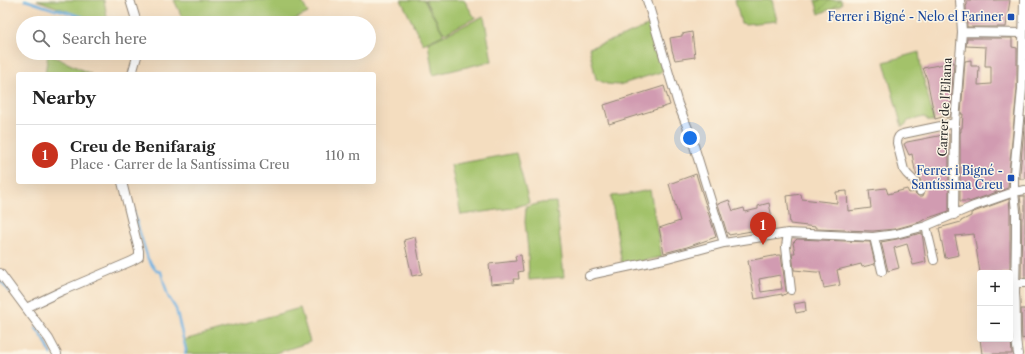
<!DOCTYPE html>
<html lang="en">
<head>
<meta charset="utf-8">
<style>
  body { margin:0; font-family:"Libre Caslon Text",serif; background:#f6f6f6; color:#222 }
  .controls { position:absolute; right:12px; bottom:12px; display:grid; overflow:hidden; border-radius:4px; box-shadow:0 4px 16px #0002 }
  .controls button { width:36px; height:36px; display:grid; place-items:center; padding:0; border:0; border-bottom:1px solid #e0e0e0; background:#fff; color:#222; font:20px sans-serif }
  .you { position:absolute; left:690px; top:138px; width:14px; height:14px; margin:-10px; border:3px solid #fff; border-radius:50%; background:#1a73e8; box-shadow:0 0 0 6px #1a73e833 }
  .badge { display:grid; place-items:center; width:26px; height:26px; border-radius:50%; background:#c8321e; color:#fff; font-size:13px; font-weight:700 }
  .pin { position:absolute; translate:-50% -33px; filter:drop-shadow(0 1px 2px #0008) }
  .pin::after { content:''; position:absolute; top:21px; width:14px; height:12px; background:inherit; clip-path:polygon(0 0,100% 0,50% 100%) }
  .list { margin:0; padding:0; list-style:none }
  h2 { display:flex; justify-content:space-between; align-items:center; height:52px; margin:0; padding:0 16px; font-size:17px }
  h2 small { font-size:13px; font-weight:400; color:#767676 }
  .list li { display:grid; grid-template-columns:26px 1fr auto; gap:12px; align-items:center; box-sizing:border-box; height:60px; padding:0 16px; border-top:1px solid #e0e0e0 }
  .list b { display:block; font-size:15px; white-space:nowrap }
  .list p { margin:0; font-size:13px; white-space:nowrap; color:#767676 }
  .list em { font-size:13px; font-style:normal; color:#767676 }
  .icon { flex:none; width:22px; height:22px; fill:none; stroke:currentColor; stroke-width:2; stroke-linecap:round; stroke-linejoin:round }
  .map { position:relative; flex:none; width:1025px; height:354px; overflow:hidden }
  .search { position:absolute; background:#fff; box-shadow:0 4px 16px #0002; left:16px; top:16px; width:360px; height:44px; display:flex; align-items:center; gap:10px; box-sizing:border-box; padding:0 14px; border-radius:22px; color:#767676; font-size:15px }
  .panel { position:absolute; background:#fff; box-shadow:0 4px 16px #0002; left:16px; top:72px; width:360px; height:112px; border-radius:4px }
  .map>svg:first-child { display:block }
  .grass { fill:#a3c26a; stroke:#67764a }
  .garden { fill:url(#garden-furrows); stroke:#67764a }
  .lines { fill:none; stroke-linecap:round; stroke-linejoin:round }
  .stream { stroke:#6cb0e2; stroke-width:2.5 }
  .building { fill:#d19bb1; fill-rule:evenodd }
  .minor-casing { stroke:#908475; stroke-width:10 }
  .minor { stroke:#fff; stroke-width:8 }
  .transit-dot { fill:#1a4fb4; stroke:#fcf5e5; stroke-width:1.5 }
  .labels { text-anchor:middle; stroke-width:3; stroke-linejoin:round; paint-order:stroke }
  .transit-label { font-size:12px; fill:#164399; stroke:#fcf5e5; text-anchor:end }
  .street-label { font-size:12px; fill:#2b2b2b; stroke:#fcf5e5 }
</style>
</head>
<body>
<div class="map">
<svg width="1025" height="354" viewBox="0 0 1025 354">
  <defs>
    <pattern id="garden-furrows" width="10" height="10" patternUnits="userSpaceOnUse"><rect width="10" height="10" fill="#a3c26a"/><path d="M-1 1l2-2M0 10L10 0M9 11l2-2" fill="none" stroke="#859e57"/></pattern>
  </defs>
  <rect width="100%" height="100%" fill="#fcf5e5"/>
  <filter id="ink" filterUnits="userSpaceOnUse"><feTurbulence type="fractalNoise" baseFrequency=".025" numOctaves="2"/><feDisplacementMap in="SourceGraphic" scale="8" xChannelSelector="R" yChannelSelector="G"/><feConvolveMatrix kernelMatrix="1 2 1 2 8 2 1 2 1" color-interpolation-filters="sRGB"/></filter>
  <filter id="wash" filterUnits="userSpaceOnUse"><feTurbulence type="fractalNoise" baseFrequency=".012" numOctaves="4" result="noise"/><feDisplacementMap in="SourceGraphic" scale="16" xChannelSelector="R" yChannelSelector="G"/><feGaussianBlur stdDeviation="0.9" result="paint"/><feColorMatrix in="noise" values="0 0 0 0 0 0 0 0 0 0 0 0 0 0 0 0 0 1.4 0 .05"/><feComposite in="paint" operator="in"/></filter>
  <g filter="url(#wash)">
    <rect width="100%" height="100%" fill="#f4ddbf"/>
    <path class="grass" d="M 37,0 L 104,0 L 108,23 L 97,23 L 83,17 Z
      M 174,0 L 301,0 L 308,13 L 287,23 L 185,23 Z
      M 401,0 L 424,0 L 443,33 L 443,35 L 423,44 Z
      M 425,0 L 464,0 L 475,18 L 449,31 L 446,33 L 443,32 Z
      M 735,0 L 772,0 L 777,21 L 746,24 L 741,23 Z
      M 484,16 L 492,61 L 433,75 L 428,43 Z
      M 647,26 L 650,26 L 652,27 L 655,42 L 663,69 L 661,72 L 619,85 L 607,84 L 596,79 L 589,48 L 626,35 Z
      M 919,52 L 921,68 L 934,121 L 929,121 L 924,117 L 908,121 L 906,124 L 902,127 L 884,62 Z
      M 48,54 L 91,74 L 45,74 Z
      M 516,153 L 529,203 L 512,208 L 461,215 L 451,165 Z
      M 650,190 L 662,257 L 622,265 L 611,196 L 624,195 Z
      M 556,202 L 564,277 L 529,280 L 528,250 L 525,222 L 526,207 L 541,203 Z
      M 300,308 L 310,342 L 273,354 L 186,354 L 187,351 L 184,340 Z"/>
    <path class="garden" d="M 815,0 L 841,0 L 842,4 L 819,14 Z"/>
    <g class="lines">
      <path class="stream" d="M 25,0 L 56,10 L 57,9 L 83,17 L 95,23
        M 140,60 L 142,53
        M 130,200 L 148,259 L 154,268 L 157,271 L 161,272 L 168,296 L 176,309 L 186,350 L 185,354
        M 0,280 L 10,292
        M 36,328 L 44,339 L 51,354"/>
    </g>
    <g id="blocks">
      <path class="building" d="M 967,0 L 1010,0 L 1006,27 L 967,27 L 966,6 L 967,5 Z
        M 692,32 L 695,57 L 675,60 L 672,50 L 670,38 L 682,36 L 682,34 Z
        M 967,38 L 1012,38 L 1012,47 L 1017,48 L 1017,89 L 1009,172 L 1008,188 L 969,202 L 969,201 L 960,201 L 960,132 L 961,132 L 961,128 L 962,128 L 963,114 L 961,114 L 965,61 L 971,60 L 971,66 L 979,66 L 978,85 L 991,84 L 991,66 L 985,66 L 986,47 L 966,46 Z
        M 954,62 L 950,117 L 946,118 L 946,116 L 935,119 L 927,79 L 923,68 Z
        M 664,86 L 670,105 L 609,124 L 604,105 Z
        M 1025,116 L 1025,179 L 1020,179 L 1020,173 Z
        M 949,134 L 949,211 L 925,219 L 920,222 L 895,229 L 873,231 L 816,229 L 816,227 L 790,224 L 787,196 L 801,194 L 802,199 L 837,203 L 836,192 L 847,191 L 848,211 L 871,208 L 869,190 L 886,188 L 888,194 L 907,189 L 909,193 L 914,192 L 918,196 L 923,196 L 925,191 L 925,189 L 920,179 L 917,176 L 915,170 L 912,154 L 909,155 L 904,144 L 907,142 Z
        M 696,174 L 716,237 L 687,247 L 664,253 L 659,228 L 680,221 L 669,184 Z
        M 1020,196 L 1025,196 L 1025,278 L 1021,278 L 1022,211 Z
        M 1009,199 L 1010,211 L 1010,273 L 980,273 L 974,234 L 955,236 L 959,255 L 945,258 L 939,228 L 961,222 L 961,221 L 971,216 L 971,213 Z
        M 729,200 L 733,211 L 744,208 L 745,212 L 758,209 L 758,206 L 769,203 L 774,228 L 757,232 L 757,230 L 729,235 L 728,233 L 727,233 L 718,204 Z
        M 922,233 L 926,262 L 913,265 L 907,244 L 894,248 L 899,268 L 888,271 L 881,242 L 897,239 Z
        M 415,237 L 422,274 L 412,276 L 404,240 Z
        M 797,239 L 870,242 L 875,264 L 862,267 L 861,264 L 837,270 L 840,285 L 824,288 L 820,272 L 816,272 L 794,270 L 792,253 L 795,253 L 793,243 Z
        M 521,255 L 523,271 L 518,272 L 519,279 L 513,279 L 514,282 L 491,284 L 489,264 L 516,261 L 515,256 Z
        M 778,255 L 781,255 L 786,291 L 787,293 L 782,296 L 782,294 L 755,299 L 748,261 ZM 780,275 L 782,289 L 761,292 L 759,279 Z
        M 805,302 L 806,311 L 796,313 L 794,304 Z
        M 1010,309 L 1011,339 L 1012,354 L 982,354 L 980,339 L 1010,339 Z
        M 1021,309 L 1025,309 L 1025,338 L 1022,339 Z"/>
    </g>
  </g>
  <g filter="url(#ink)">
    <use href="#blocks" fill-opacity="0" stroke="#908475" stroke-width="1"/>
    <g class="lines">
      <g class="minor-casing">
        <path id="minor" d="M 130,0 L 137,23
          M 647,0 L 678,104 L 691,136 L 724,243
          M 962,32 L 1023,33
          M 132,74 L 138,53
          M 920,191 L 915,182 L 907,174 L 904,170 L 897,143 C 897,138 899,135 903,134 L 955,123
          M 954,215 L 955,123 L 962,32 L 960,0
          M 926,226 L 934,260
          M 788,233 L 786,247 L 791,290
          M 875,241 L 882,271
          M 0,273 L 49,339 L 57,354
          M 589,276 L 594,274 L 664,259 L 724,243 L 788,233 L 873,237 L 896,234 L 926,226 L 974,206 L 1014,192 L 1025,190
          M 1017,283 L 1025,283
          M 26,308 L 64,290 L 132,261 L 139,257 L 139,251 L 122,182
          M 1018,354 C 1014,334 1017,314 1015,294 L 1016,237 L 1016,211 L 1014,192 L 1014,173 L 1022,89 L 1024,0"/>
      </g>
      <use href="#minor" class="minor"/>
    </g>
  </g>
  <g class="transit-dot">
    <rect x="1007" y="13" width="8" height="8" rx="2"/>
    <rect x="1007" y="174" width="8" height="8" rx="2"/>
  </g>
  <g class="labels">
    <g class="transit-label">
      <text x="1003" y="21">Ferrer i Bigné - Nelo el Fariner</text>
      <text x="1003" y="175">Ferrer i Bigné -<tspan x="1003" dy="14">Santíssima Creu</tspan></text>
    </g>
    <g class="street-label">
      <text transform="translate(945 107) rotate(-87)" y="4">Carrer de l'Eliana</text>
    </g>
  </g>
</svg>
<div class="controls">
<button>+</button>
<button>−</button>
</div>
<div class="you"></div>
<div class="pin badge" style="left:763px;top:245px">1</div>
<div class="search"><svg class="icon" aria-label="search" viewBox="0 0 24 24"><circle cx="10" cy="10" r="6"/><path d="M15 15l6 6"/></svg>Search here</div>
<section class="panel">
<h2>Nearby<small></small></h2>
<ul class="list">
<li><span class="badge">1</span><div><b>Creu de Benifaraig</b><p>Place · Carrer de la Santíssima Creu</p></div><em>110 m</em></li>
</ul>
</section>
</div>
</body>
</html>
